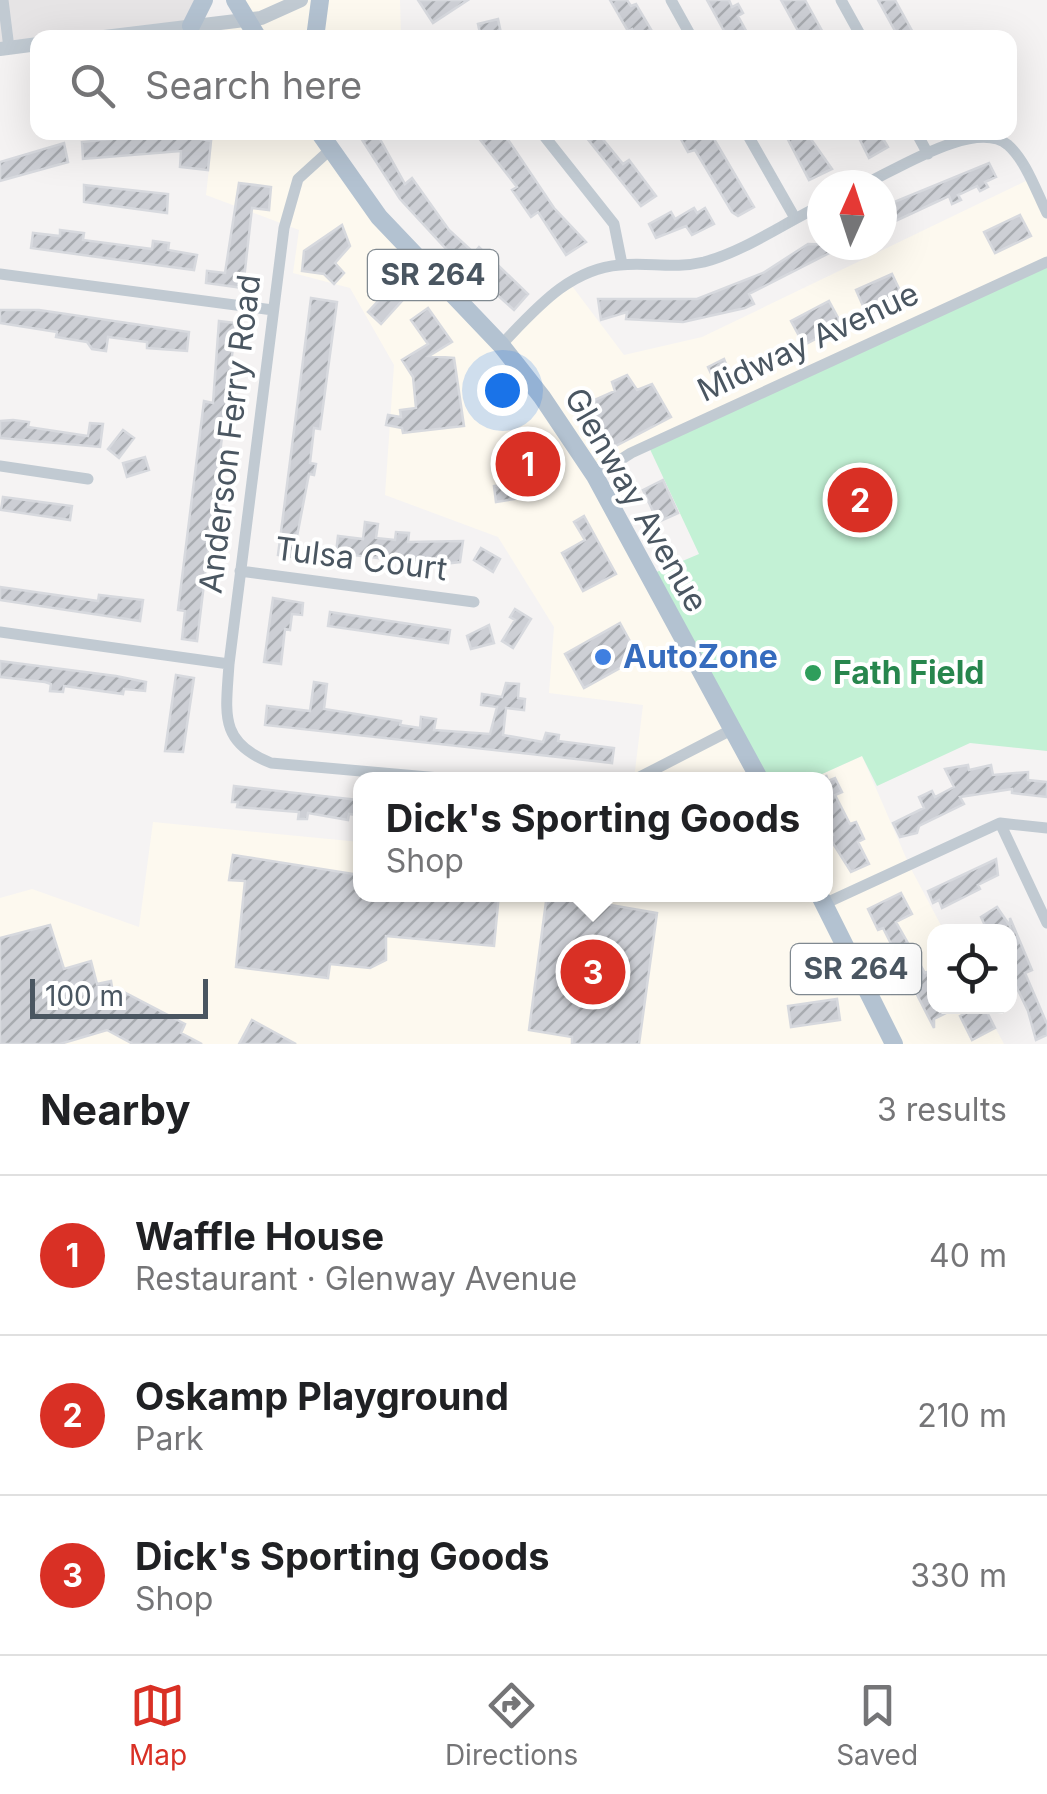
<!DOCTYPE html>
<html lang="en">
<head>
<meta charset="utf-8">
<style>
  body { margin:0; font-family:Inter,sans-serif; background:#f2f2f2; color:#202124 }
  .controls { position:absolute; right:30px; bottom:30px; display:grid; overflow:hidden; border-radius:20px; box-shadow:0 10px 40px #0002 }
  .controls button { width:90px; height:90px; display:grid; place-items:center; padding:0; border:0; border-bottom:2px solid #e0e0e0; background:#fff; color:#202124; font:50px sans-serif }
  .compass { position:absolute; left:807px; top:170px; width:90px; height:90px; border-radius:50%; background:#fff; box-shadow:0 10px 40px #0002; rotate:3deg }
  .scale { position:absolute; left:30px; bottom:25px; width:178px; box-sizing:border-box; padding-left:10px; border:5px solid #4a5661; border-top:0; font-size:28px; line-height:35px; white-space:nowrap; color:#4a5661; -webkit-text-stroke:8px #fff; paint-order:stroke }
  .you { position:absolute; left:502px; top:390px; width:35px; height:35px; margin:-25px; border:8px solid #fff; border-radius:50%; background:#1a73e8; box-shadow:0 0 0 15px #1a73e833 }
  .badge { display:grid; place-items:center; width:65px; height:65px; border-radius:50%; background:#d93025; color:#fff; font-size:32px; font-weight:700 }
  .pin { position:absolute; translate:-50% -50%; border:5px solid #fff; box-shadow:0 2px 10px #0006 }
  .popup { position:absolute; left:353px; top:772px; width:480px; height:130px; box-sizing:border-box; display:grid; place-content:center; border-radius:20px; background:#fff; filter:drop-shadow(0 2px 8px #0005); font-size:32px; white-space:nowrap; color:#757577 }
  .popup b { font-size:38px; color:#202124 }
  .popup::after { content:''; position:absolute; left:50%; top:100%; margin-left:-20px; border:20px solid transparent; border-top-color:#fff }
  .list { margin:0; padding:0; list-style:none }
  h2 { display:flex; justify-content:space-between; align-items:center; height:130px; margin:0; padding:0 40px; font-size:42px }
  h2 small { font-size:32px; font-weight:400; color:#757577 }
  .list li { display:grid; grid-template-columns:65px 1fr auto; gap:30px; align-items:center; box-sizing:border-box; height:160px; padding:0 40px; border-top:2px solid #e0e0e0 }
  .list b { display:block; font-size:38px; white-space:nowrap }
  .list p { margin:0; font-size:32px; white-space:nowrap; color:#757577 }
  .list em { font-size:32px; font-style:normal; color:#757577 }
  .icon { flex:none; width:55px; height:55px; fill:none; stroke:currentColor; stroke-width:2; stroke-linecap:round; stroke-linejoin:round }
  .map { position:relative; flex:none; width:1047px; height:1044px; overflow:hidden }
  .search { position:absolute; background:#fff; box-shadow:0 10px 40px #0002; left:30px; right:30px; top:30px; height:110px; display:flex; align-items:center; gap:25px; box-sizing:border-box; padding:0 35px; border-radius:20px; color:#757577; font-size:38px }
  .sheet { height:610px; background:#fff }
  nav { display:flex; justify-content:space-around; align-items:center; box-sizing:border-box; height:140px; border-top:2px solid #e0e0e0; background:#fff; font-size:28px; color:#757577 }
  nav a { display:grid; justify-items:center; gap:5px }
  nav .on { color:#d93025 }
  .map>svg:first-child { display:block }
  .commercial { fill:#fdf9ef }
  .education { fill:#e6e4e5 }
  .park { fill:#c3f1d5 }
  .building { fill:url(#building-hatch); stroke:#d7d9de; stroke-width:2.5 }
  .lines { fill:none; stroke-linecap:round; stroke-linejoin:round }
  .minor { stroke:#c1cad2; stroke-width:11 }
  .tertiary { stroke:#c1cad2; stroke-width:14 }
  .primary { stroke:#b3c2d1; stroke-width:18 }
  .shop-dot { fill:#3f7fe0; stroke:#fff; stroke-width:4 }
  .leisure-dot { fill:#2e9e5b; stroke:#fff; stroke-width:4 }
  .labels { text-anchor:middle; stroke-width:8; stroke-linejoin:round; paint-order:stroke }
  .shield { fill:#fff; stroke:#808990; stroke-width:2.5 }
  .shield-label { font-size:30px; font-weight:bold; fill:#4a5661 }
  .street-label { font-size:32px; fill:#4a5661; stroke:#fff }
  .shop-label { font-size:32px; font-weight:bold; fill:#366cbe; stroke:#fff; text-anchor:start }
  .leisure-label { font-size:32px; font-weight:bold; fill:#27864d; stroke:#fff; text-anchor:start }
</style>
</head>
<body>
<div class="map">
<svg width="1047" height="1044" viewBox="0 0 1047 1044">
  <defs>
    <pattern id="building-hatch" width="6" height="6" patternUnits="userSpaceOnUse" patternTransform="scale(2.5)"><rect width="6" height="6" fill="#cdcfd5"/><path d="M-1 1l2-2M0 6l6-6M5 7l2-2" fill="none" stroke="#a8abb0"/></pattern>
  </defs>
  <rect width="100%" height="100%" fill="#f5f3f3"/>
  <path class="commercial" d="M 235,0 L 400,0 L 401,37 L 184,38 L 179,28 L 245,19 Z
    M 213,133 L 319,133 L 362,195 L 500,345 L 569,282 L 624,355 L 702,337 L 1030,179 L 1047,213 L 1047,262 L 595,476 L 760,779 L 634,779 L 643,705 L 549,693 L 554,627 L 498,537 L 385,495 L 394,365 L 350,288 L 293,273 L 299,230 L 206,195 Z
    M 862,756 L 910,867 L 944,931 L 934,932 L 934,1006 L 984,1007 L 1004,1044 L 0,1044 L 0,898 L 32,889 L 139,927 L 153,822 L 360,842 L 360,894 L 826,894 L 826,780 L 811,779 Z"/>
  <path class="education" d="M 0,0 L 204,0 L 191,26 L 96,37 L 38,38 L 0,49 Z"/>
  <path class="park" d="M 1047,262 L 1047,751 L 970,743 L 877,786 L 862,756 L 811,779 L 760,779 L 647,576 L 699,554 L 648,445 Z"/>
  <path class="building" d="M 418,0 L 468,0 L 433,23 Z
    M 610,0 L 627,0 L 631,6 L 636,4 L 656,38 L 636,38 L 632,29 L 628,31 Z
    M 707,0 L 729,0 L 732,7 L 738,4 L 743,13 L 738,16 L 750,38 L 728,38 Z
    M 781,0 L 805,0 L 826,38 L 802,38 Z
    M 878,0 L 895,0 L 916,38 L 899,38 Z
    M 498,19 L 502,38 L 481,38 L 478,24 Z
    M 357,132 L 376,132 L 405,184 L 412,178 L 449,230 L 474,253 L 479,247 L 528,294 L 514,310 L 449,252 L 400,199 Z
    M 485,132 L 500,132 L 509,141 L 554,208 L 586,242 L 566,255 L 538,212 L 531,217 L 512,190 L 517,187 L 478,137 Z
    M 582,132 L 597,132 L 623,164 L 629,160 L 656,196 L 641,206 Z
    M 677,132 L 710,132 L 754,207 L 738,216 L 732,212 L 695,150 L 688,152 Z
    M 784,132 L 806,132 L 832,169 L 809,180 Z
    M 856,132 L 879,132 L 888,147 L 869,158 Z
    M 170,133 L 211,141 L 208,170 L 180,167 L 181,151 L 83,159 L 82,142 Z
    M 64,143 L 68,162 L 0,181 L 0,162 Z
    M 989,163 L 996,177 L 985,182 L 988,187 L 980,191 L 977,186 L 958,195 L 961,200 L 952,204 L 949,196 L 887,225 L 882,207 Z
    M 239,183 L 271,187 L 269,210 L 252,208 L 243,288 L 206,283 L 207,271 L 225,273 Z
    M 84,185 L 168,194 L 167,213 L 84,202 Z
    M 694,208 L 697,213 L 705,208 L 714,224 L 692,235 L 686,226 L 656,238 L 649,224 L 671,212 L 675,219 Z
    M 1020,215 L 1031,236 L 995,253 L 984,232 Z
    M 342,225 L 350,246 L 335,263 L 344,273 L 334,284 L 324,274 L 302,271 L 304,251 Z
    M 60,230 L 84,233 L 83,240 L 152,249 L 153,241 L 169,243 L 168,250 L 197,255 L 194,270 L 31,248 L 33,233 L 60,236 Z
    M 808,244 L 845,245 L 749,294 L 754,304 L 745,308 L 683,322 L 626,319 L 627,312 L 601,320 L 598,299 L 697,299 L 763,273 Z
    M 892,274 L 904,299 L 867,315 L 856,290 Z
    M 402,285 L 410,292 L 381,324 L 368,312 L 392,286 Z
    M 311,298 L 337,302 L 320,429 L 314,428 L 310,463 L 316,464 L 314,475 L 309,474 L 293,557 L 278,555 Z
    M 829,301 L 842,325 L 804,345 L 791,321 Z
    M 428,308 L 452,342 L 429,356 L 454,358 L 464,426 L 403,433 L 402,428 L 386,425 L 388,415 L 401,417 L 400,410 L 416,408 L 413,377 L 402,360 L 428,344 L 411,320 Z
    M 0,310 L 39,310 L 189,332 L 187,351 L 147,348 L 147,342 L 108,337 L 106,351 L 92,349 L 87,342 L 56,337 L 57,332 L 0,323 Z
    M 219,321 L 236,323 L 197,641 L 182,639 L 185,611 L 178,610 L 204,401 L 213,403 Z
    M 724,359 L 731,377 L 716,384 L 708,367 Z
    M 627,375 L 637,390 L 652,384 L 671,417 L 606,451 L 583,405 L 615,391 L 612,382 Z
    M 13,420 L 29,422 L 28,427 L 88,436 L 90,423 L 103,424 L 100,447 L 0,438 L 0,421 Z
    M 123,430 L 134,438 L 119,458 L 108,449 Z
    M 552,456 L 554,468 L 535,470 L 539,495 L 496,502 L 494,486 L 513,483 L 510,461 Z
    M 145,457 L 149,470 L 127,477 L 123,463 Z
    M 663,480 L 678,513 L 658,522 L 643,490 Z
    M 3,497 L 72,506 L 70,520 L 1,510 Z
    M 584,516 L 616,574 L 583,591 L 562,553 L 585,540 L 574,522 Z
    M 365,522 L 378,524 L 376,538 L 395,540 L 396,532 L 409,533 L 408,542 L 463,541 L 460,562 L 435,565 L 336,553 L 338,536 L 363,539 Z
    M 481,548 L 500,559 L 493,572 L 474,560 Z
    M 0,587 L 98,601 L 99,595 L 143,600 L 140,621 L 0,600 Z
    M 273,598 L 303,603 L 302,615 L 292,614 L 290,630 L 285,629 L 281,664 L 264,662 Z
    M 515,609 L 531,619 L 513,648 L 502,641 L 515,620 L 510,617 Z
    M 330,612 L 450,630 L 448,643 L 328,626 Z
    M 620,623 L 643,665 L 633,661 L 584,688 L 565,654 Z
    M 489,625 L 494,643 L 471,649 L 467,636 Z
    M 0,661 L 116,676 L 146,682 L 145,691 L 124,689 L 123,694 L 64,686 L 63,692 L 50,691 L 51,684 L 45,682 L 0,677 Z
    M 176,675 L 194,678 L 183,752 L 165,751 Z
    M 314,682 L 327,684 L 324,709 L 401,721 L 400,725 L 420,728 L 421,717 L 436,719 L 434,730 L 490,734 L 497,707 L 481,705 L 482,694 L 502,697 L 506,683 L 519,684 L 518,698 L 525,699 L 524,710 L 506,708 L 503,735 L 543,742 L 546,733 L 559,735 L 558,741 L 614,748 L 612,763 L 265,725 L 267,706 L 310,711 Z
    M 968,765 L 969,770 L 991,765 L 993,775 L 1028,772 L 1028,780 L 1047,782 L 1047,797 L 1012,793 L 1012,789 L 960,797 L 964,804 L 919,826 L 917,833 L 900,837 L 893,823 L 924,808 L 919,797 L 932,791 L 935,797 L 954,787 L 945,769 Z
    M 826,775 L 828,781 L 835,778 L 842,792 L 835,795 L 850,824 L 856,822 L 864,839 L 858,842 L 869,864 L 851,872 L 829,837 L 833,835 L 826,819 Z
    M 234,786 L 359,800 L 357,815 L 349,814 L 348,820 L 308,813 L 307,819 L 298,819 L 299,812 L 237,807 L 238,802 L 232,802 Z
    M 233,855 L 360,875 L 360,894 L 499,894 L 494,946 L 386,936 L 386,960 L 370,968 L 330,964 L 328,978 L 236,967 L 245,881 L 229,880 Z
    M 996,859 L 998,875 L 978,885 L 980,889 L 942,908 L 939,900 L 933,903 L 928,891 Z
    M 901,893 L 912,914 L 896,922 L 925,973 L 934,968 L 934,1006 L 960,1006 L 934,1019 L 934,1028 L 883,928 L 878,930 L 868,909 Z
    M 547,894 L 657,913 L 639,1044 L 572,1044 L 572,1037 L 529,1030 Z
    M 997,907 L 1010,926 L 1010,918 L 1032,970 L 1025,973 L 1047,1024 L 1047,1035 L 1036,1040 L 1028,1011 L 1015,984 L 1010,986 L 1010,932 L 988,932 L 981,917 Z
    M 50,925 L 64,969 L 91,961 L 97,984 L 111,981 L 113,993 L 122,991 L 185,1024 L 181,1033 L 202,1044 L 133,1044 L 107,1030 L 60,1044 L 0,1044 L 0,938 Z
    M 837,999 L 840,1020 L 791,1027 L 788,1006 Z
    M 979,1006 L 984,1006 L 995,1028 L 972,1040 L 960,1016 Z
    M 252,1020 L 296,1044 L 239,1044 Z"/>
  <g class="lines">
    <path class="minor" d="M 3,0 L 9,48
      M 671,0 L 692,38
      M 841,0 L 862,38
      M 541,132 L 614,224 L 622,264
      M 746,132 L 795,218
      M 916,132 L 928,154
      M 331,149 L 298,179 L 284,228 L 229,664 C 226,713 218,742 271,763 L 462,780
      M 863,185 C 896,170 976,118 1008,145 C 1026,161 1036,191 1047,213
      M 0,274 L 273,310
      M 501,345 C 534,311 568,269 620,265 C 648,262 675,269 704,262 C 745,251 784,223 822,205
      M 0,466 L 88,479
      M 595,476 L 631,453 L 1047,262
      M 240,571 L 474,602
      M 0,632 L 229,664
      M 634,780 L 733,729
      M 1000,823 L 1047,923
      M 824,904 L 1000,823 L 1047,828"/>
    <path class="tertiary" d="M 96,38 L 261,18 L 301,0
      M 0,49 L 38,44"/>
    <path class="primary" d="M 235,0 L 258,38
      M 191,26 L 204,0
      M 315,38 L 320,0
      M 319,132 L 379,217 L 501,345 L 542,397 L 595,476 L 760,780
      M 819,894 L 894,1044"/>
  </g>
  <circle class="shop-dot" cx="603" cy="657" r="10"/>
  <circle class="leisure-dot" cx="813" cy="673" r="10"/>
  <g class="labels">
    <g class="shield">
      <rect x="368" y="250" width="130" height="50" rx="8"/>
      <rect x="791" y="944" width="130" height="50" rx="8"/>
    </g>
    <g class="shield-label">
      <text x="433" y="285">SR 264</text>
      <text x="856" y="979">SR 264</text>
    </g>
    <g class="street-label">
      <text transform="translate(808 342) rotate(-25)" y="11">Midway Avenue</text>
      <text transform="translate(230 434) rotate(-83)" y="11">Anderson Ferry Road</text>
      <text transform="translate(636 500) rotate(60)" y="11">Glenway Avenue</text>
      <text transform="translate(361 559) rotate(7)" y="11">Tulsa Court</text>
    </g>
    <g class="shop-label">
      <text x="623" y="668">AutoZone</text>
    </g>
    <g class="leisure-label">
      <text x="833" y="684">Fath Field</text>
    </g>
  </g>
</svg>
<div class="controls">
<button><svg class="icon" aria-label="locate" viewBox="0 0 24 24"><circle cx="12" cy="12" r="6"/><path d="M12 2v4M12 18v4M2 12h4M18 12h4"/></svg></button>
</div>
<svg class="compass" viewBox="-18 -18 36 36"><path d="M0-13l5 13h-10z" fill="#e53935"/><path d="M0 13l5-13h-10z" fill="#757577"/></svg>
<div class="scale">100 m</div>
<div class="you"></div>
<div class="pin badge" style="left:528px;top:464px">1</div>
<div class="pin badge" style="left:860px;top:500px">2</div>
<div class="pin badge" style="left:593px;top:972px">3</div>
<div class="popup"><b>Dick's Sporting Goods</b>Shop</div>
<div class="search"><svg class="icon" aria-label="search" viewBox="0 0 24 24"><circle cx="10" cy="10" r="6"/><path d="M15 15l6 6"/></svg>Search here</div>
</div>
<section class="sheet">
<h2>Nearby<small>3 results</small></h2>
<ul class="list">
<li><span class="badge">1</span><div><b>Waffle House</b><p>Restaurant · Glenway Avenue</p></div><em>40 m</em></li>
<li><span class="badge">2</span><div><b>Oskamp Playground</b><p>Park</p></div><em>210 m</em></li>
<li><span class="badge">3</span><div><b>Dick's Sporting Goods</b><p>Shop</p></div><em>330 m</em></li>
</ul>
</section>
<nav>
<a class="on"><svg class="icon" aria-label="map" viewBox="0 0 24 24"><path d="M3 6l6-2 6 2 6-2v14l-6 2-6-2-6 2zM9 4v14M15 6v14"/></svg>Map</a>
<a><svg class="icon" aria-label="directions" viewBox="0 0 24 24"><path d="M12 3l9 9-9 9-9-9zM9 14v-3h6M13 9l2 2-2 2"/></svg>Directions</a>
<a><svg class="icon" aria-label="saved" viewBox="0 0 24 24"><path d="M7 4h10v16l-5-4-5 4z"/></svg>Saved</a>
</nav>
</body>
</html>
